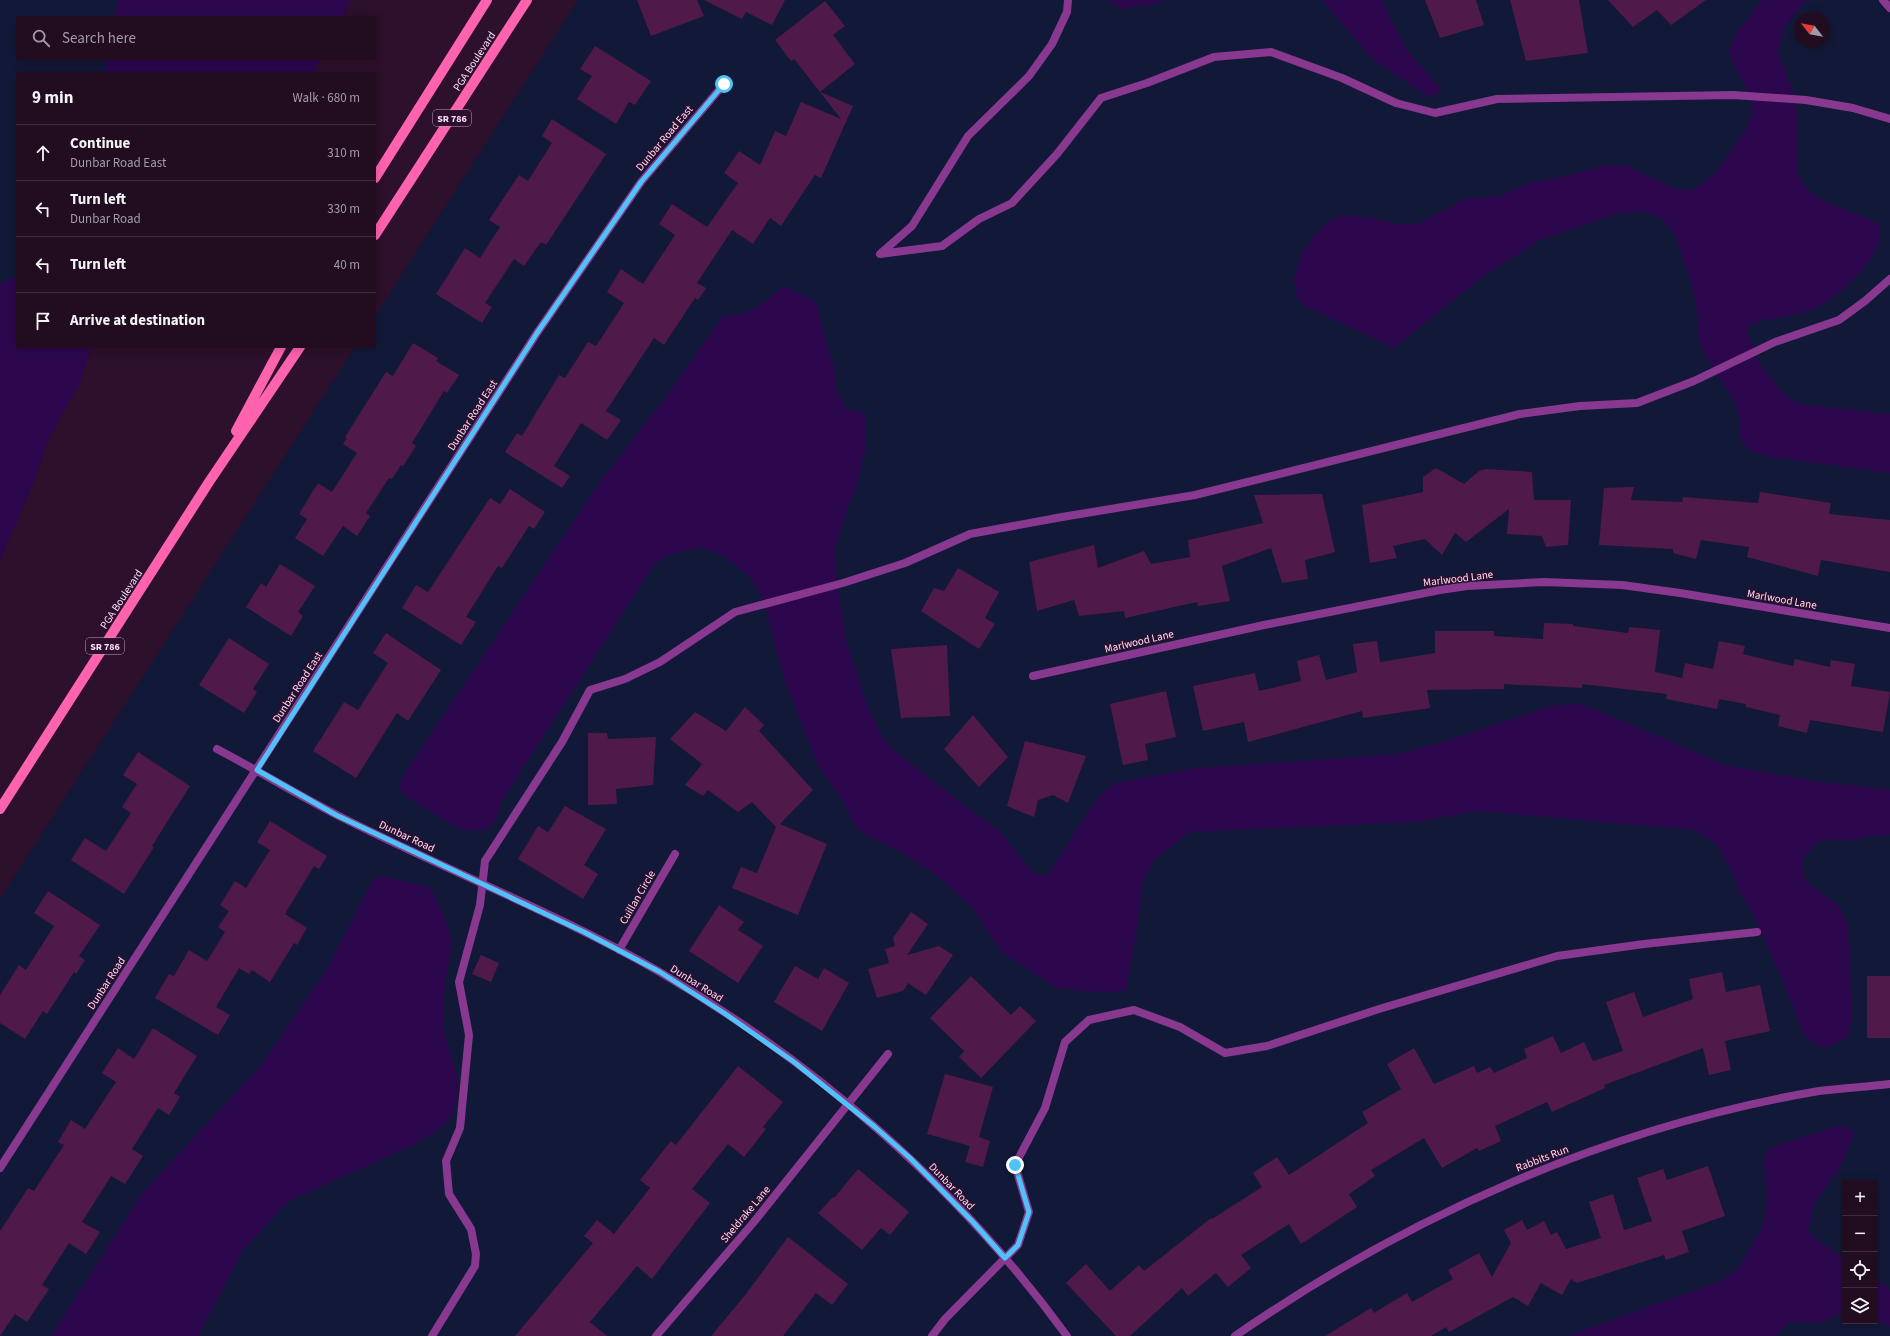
<!DOCTYPE html>
<html lang="en">
<head>
<meta charset="utf-8">
<style>
  body { margin:0; font-family:"Source Sans 3",sans-serif; background:#2a1529; color:#f1f3f6 }
  .controls { position:absolute; right:12px; bottom:12px; display:grid; overflow:hidden; border-radius:0px; box-shadow:0 2px 10px #0003 }
  .controls button { width:36px; height:36px; display:grid; place-items:center; padding:0; border:0; border-bottom:1px solid #3f2c3e; background:#220c20; color:#f1f3f6; font:20px sans-serif }
  .compass { position:absolute; left:1794px; top:12px; width:36px; height:36px; border-radius:50%; background:#220c20; box-shadow:0 2px 10px #0003; rotate:301deg }
  .stop { position:absolute; width:12px; height:12px; margin:-9px; border:3px solid #4fc3f7; border-radius:50%; background:#fff }
  .stop.end { background:#4fc3f7; border-color:#fff; box-shadow:0 1px 4px #0008 }
  .list { margin:0; padding:0; list-style:none }
  h2 { display:flex; justify-content:space-between; align-items:center; height:52px; margin:0; padding:0 16px; font-size:17px }
  h2 small { font-size:13px; font-weight:400; color:#a29ba5 }
  .list li { display:grid; grid-template-columns:26px 1fr auto; gap:12px; align-items:center; box-sizing:border-box; height:56px; padding:0 16px; border-top:1px solid #3f2c3e }
  .list b { display:block; font-size:15px; white-space:nowrap }
  .list p { margin:0; font-size:13px; white-space:nowrap; color:#a29ba5 }
  .list em { font-size:13px; font-style:normal; color:#a29ba5 }
  .icon { flex:none; width:22px; height:22px; fill:none; stroke:currentColor; stroke-width:2; stroke-linecap:round; stroke-linejoin:round }
  .map { position:relative; flex:none; width:1890px; height:1336px; overflow:hidden }
  .search { position:absolute; background:#220c20; box-shadow:0 2px 10px #0003; left:16px; top:16px; width:360px; height:44px; display:flex; align-items:center; gap:10px; box-sizing:border-box; padding:0 14px; border-radius:0px; color:#a29ba5; font-size:15px }
  .panel { position:absolute; background:#220c20; box-shadow:0 2px 10px #0003; left:16px; top:72px; width:360px; height:276px; border-radius:0px }
  .map>svg:first-child { display:block }
  .green { fill:#121837; fill-rule:evenodd }
  .water { fill:#2c074e }
  .building { fill:#4f1a4a }
  .lines { fill:none; stroke-linecap:round; stroke-linejoin:round }
  .lane { stroke:#88388e; stroke-width:8 }
  .street { stroke:#88388e; stroke-width:8 }
  .primary { stroke:#ff62af; stroke-width:10 }
  .route { stroke:#4fc3f7; stroke-width:5 }
  .labels { text-anchor:middle; stroke-width:3; stroke-linejoin:round; paint-order:stroke }
  .shield { fill:#2d102b; stroke:#c09ebf; stroke-width:1 }
  .shield-label { font-size:10px; font-weight:bold; fill:#ffdbff }
  .street-label { font-size:11px; fill:#ffdbff; stroke:#2d102b }
</style>
</head>
<body>
<div class="map">
<svg width="1890" height="1336" viewBox="0 0 1890 1336">
  <rect width="100%" height="100%" fill="#2d102b"/>
  <path class="green" d="M 0,0 L 276,0 L 265,17 L 17,17 L 17,59 L 238,59 L 230,73 L 17,73 L 17,347 L 0,433 Z
    M 578,0 L 1890,0 L 1890,1336 L 0,1336 L 0,899 L 355,347 L 375,347 L 375,316 ZM 1800,18 L 1824,18 L 1824,42 L 1800,42 ZM 1845,1183 L 1875,1183 L 1875,1321 L 1845,1321 Z"/>
  <path class="water" d="M 118,0 L 351,0 L 342,17 L 114,17 Z
    M 1107,0 L 1167,0 L 1150,5 L 1121,9 Z
    M 1322,0 L 1381,0 L 1407,50 L 1442,91 L 1429,97 L 1372,59 Z
    M 1761,0 L 1807,0 L 1785,26 L 1778,52 L 1791,86 L 1798,114 L 1797,172 C 1809,207 1853,207 1879,225 C 1890,253 1834,302 1812,310 C 1792,317 1770,318 1750,324 L 1747,332 L 1758,360 L 1773,381 L 1783,393 L 1799,404 L 1890,414 L 1890,473 L 1764,456 L 1746,448 L 1739,435 L 1739,418 L 1736,405 L 1704,353 L 1699,341 L 1697,311 L 1693,289 L 1674,233 L 1659,217 L 1651,214 L 1640,211 L 1615,214 L 1538,241 L 1485,275 L 1394,348 L 1305,306 L 1297,298 L 1294,279 L 1302,253 L 1317,232 L 1333,218 L 1346,215 L 1371,218 L 1398,224 L 1418,224 L 1465,199 L 1500,196 L 1532,182 L 1570,175 L 1606,165 L 1627,166 L 1672,187 L 1685,191 L 1696,188 L 1715,174 L 1747,127 L 1752,113 L 1751,102 L 1747,89 L 1731,60 L 1729,51 L 1735,36 Z
    M 105,59 L 321,59 L 313,73 L 106,73 Z
    M 17,276 L 17,347 L 92,347 L 79,385 L 50,436 L 33,484 L 0,561 L 0,284 Z
    M 784,286 L 816,302 L 835,374 L 835,388 L 846,409 L 865,413 L 866,446 L 856,490 L 848,506 L 835,548 L 837,584 L 846,640 L 869,710 L 879,731 L 889,746 L 934,782 L 1001,833 L 1030,869 L 1036,874 L 1047,876 L 1090,809 L 1102,794 L 1114,783 L 1196,768 L 1400,754 L 1443,742 L 1548,707 L 1576,703 L 1599,711 L 1725,765 L 1814,781 L 1890,790 L 1890,835 L 1870,836 L 1852,841 L 1835,839 L 1817,842 L 1802,861 L 1803,877 L 1812,886 L 1839,906 L 1848,925 L 1852,1018 L 1848,1037 L 1827,1048 L 1815,1045 L 1803,1033 L 1782,979 L 1750,908 L 1739,892 L 1732,872 L 1717,845 L 1694,830 L 1478,811 L 1416,822 L 1190,832 L 1156,858 L 1143,881 L 1137,928 L 1126,990 L 1103,993 L 1057,988 L 1007,956 L 998,947 L 972,907 L 936,875 L 901,852 L 865,835 L 855,826 L 844,803 L 817,763 L 784,679 L 763,598 L 750,577 L 722,555 L 700,547 L 672,554 L 655,563 L 501,802 L 497,817 L 491,827 L 477,831 L 459,829 L 404,795 L 399,787 L 404,774 L 602,479 L 666,397 L 723,316 L 743,314 L 762,304 Z
    M 375,877 L 384,877 L 426,886 L 431,889 L 446,921 L 452,942 L 445,985 L 443,1029 L 457,1075 L 457,1097 L 452,1115 L 439,1130 L 413,1145 L 289,1201 L 243,1250 L 198,1336 L 51,1336 L 143,1192 L 260,1067 L 326,970 Z
    M 1834,1127 L 1850,1127 L 1854,1133 L 1843,1162 L 1814,1205 L 1808,1230 L 1813,1237 L 1845,1259 L 1845,1311 C 1836,1316 1826,1322 1815,1323 C 1807,1323 1799,1321 1790,1322 L 1776,1336 L 1568,1336 L 1723,1280 L 1739,1267 L 1762,1228 L 1767,1201 L 1764,1159 L 1769,1148 Z
    M 1875,1278 L 1890,1290 L 1890,1327 L 1875,1319 Z"/>
  <path class="building" d="M 637,0 L 697,0 L 704,16 L 651,36 Z
    M 704,0 L 785,0 L 772,25 L 746,12 L 742,19 Z
    M 1425,0 L 1476,0 L 1484,25 L 1440,38 Z
    M 1510,0 L 1579,0 L 1588,53 L 1526,61 Z
    M 1608,0 L 1706,0 L 1671,25 L 1657,10 L 1633,27 Z
    M 825,1 L 845,26 L 833,35 L 855,64 L 820,92 L 794,59 L 791,61 L 775,40 Z
    M 595,46 L 651,81 L 635,105 L 629,102 L 616,124 L 577,99 L 592,76 L 580,69 Z
    M 820,92 L 853,106 L 821,178 L 815,175 L 781,226 L 770,218 L 753,244 L 732,230 L 697,283 L 706,288 L 698,300 L 695,298 L 664,345 L 654,338 L 606,411 L 621,420 L 607,440 L 581,423 L 554,466 L 570,476 L 562,488 L 505,452 L 517,433 L 522,436 L 559,375 L 565,378 L 588,342 L 596,346 L 624,303 L 607,292 L 621,269 L 643,284 L 675,235 L 659,224 L 672,204 L 707,227 L 738,183 L 724,173 L 739,151 L 760,165 L 775,131 L 786,136 L 801,102 L 841,119 Z
    M 552,119 L 606,154 L 546,245 L 541,242 L 524,266 L 514,259 L 485,303 L 492,307 L 482,323 L 436,294 L 465,248 L 480,258 L 500,227 L 489,220 L 519,175 L 528,181 L 552,143 L 542,136 Z
    M 413,343 L 438,358 L 436,361 L 459,375 L 447,393 L 444,391 L 412,443 L 416,446 L 403,466 L 401,465 L 392,479 L 389,478 L 366,513 L 370,516 L 357,536 L 343,526 L 323,556 L 295,538 L 307,519 L 299,514 L 318,483 L 332,492 L 357,453 L 343,444 L 347,438 L 345,437 L 386,372 L 393,376 Z
    M 1436,468 L 1464,484 L 1479,471 L 1486,469 L 1532,472 L 1534,500 L 1571,500 L 1568,545 L 1546,547 L 1542,536 L 1507,534 L 1509,509 L 1466,542 L 1455,533 L 1442,555 L 1425,539 L 1393,546 L 1397,558 L 1370,563 L 1362,505 L 1423,492 L 1423,477 Z
    M 1634,487 L 1631,500 L 1682,502 L 1683,497 L 1758,503 L 1760,492 L 1831,503 L 1829,514 L 1890,520 L 1890,572 L 1821,560 L 1818,576 L 1747,557 L 1749,547 L 1701,540 L 1696,559 L 1673,553 L 1673,549 L 1599,545 L 1604,488 Z
    M 510,489 L 545,512 L 534,529 L 529,526 L 502,568 L 498,566 L 466,617 L 476,622 L 461,645 L 402,608 L 416,585 L 428,592 L 490,498 L 500,504 Z
    M 1322,494 L 1335,552 L 1305,560 L 1308,579 L 1282,583 L 1271,548 L 1222,566 L 1230,601 L 1198,606 L 1197,602 L 1125,618 L 1124,611 L 1079,616 L 1074,600 L 1037,611 L 1029,562 L 1094,545 L 1098,568 L 1144,551 L 1151,564 L 1190,557 L 1188,540 L 1263,523 L 1254,495 Z
    M 280,564 L 315,586 L 298,612 L 303,616 L 291,636 L 246,607 L 261,583 L 266,587 Z
    M 958,568 L 999,592 L 985,618 L 995,624 L 979,649 L 921,611 L 934,588 L 944,591 Z
    M 1544,623 L 1573,624 L 1573,626 L 1628,633 L 1629,627 L 1660,630 L 1655,672 L 1682,678 L 1685,663 L 1713,669 L 1719,641 L 1745,646 L 1743,654 L 1793,666 L 1795,659 L 1830,667 L 1831,660 L 1855,664 L 1851,686 L 1890,692 L 1883,732 L 1810,720 L 1807,733 L 1778,726 L 1780,715 L 1746,707 L 1746,704 L 1719,699 L 1717,709 L 1666,699 L 1667,694 L 1582,684 L 1582,688 L 1504,684 L 1504,689 L 1427,690 L 1430,708 L 1363,718 L 1362,711 L 1248,742 L 1244,722 L 1203,731 L 1193,686 L 1255,673 L 1259,691 L 1301,681 L 1297,661 L 1319,655 L 1326,680 L 1357,672 L 1353,644 L 1377,641 L 1380,662 L 1435,653 L 1435,631 L 1494,631 L 1494,636 L 1543,639 Z
    M 386,633 L 441,670 L 408,721 L 397,713 L 356,778 L 313,751 L 344,702 L 358,710 L 388,663 L 373,653 Z
    M 229,638 L 269,664 L 253,689 L 257,692 L 244,713 L 199,685 Z
    M 947,645 L 950,716 L 901,718 L 891,649 Z
    M 1166,691 L 1176,737 L 1145,744 L 1148,760 L 1123,765 L 1110,704 Z
    M 745,707 L 764,725 L 759,731 L 813,790 L 780,824 L 827,844 L 798,915 L 732,888 L 741,867 L 757,873 L 776,827 L 752,802 L 738,812 L 708,790 L 703,796 L 685,785 L 702,764 L 670,739 L 695,712 L 726,731 Z
    M 973,715 L 1008,757 L 979,787 L 944,749 Z
    M 588,733 L 607,733 L 608,739 L 656,737 L 653,785 L 616,789 L 617,804 L 588,805 Z
    M 1025,741 L 1086,756 L 1068,803 L 1053,795 L 1038,800 L 1034,817 L 1007,806 Z
    M 138,752 L 190,786 L 152,846 L 154,847 L 124,894 L 71,860 L 85,838 L 106,851 L 131,813 L 122,807 L 137,784 L 123,775 Z
    M 565,806 L 606,829 L 584,865 L 598,874 L 583,899 L 518,859 L 538,826 L 548,832 Z
    M 270,821 L 327,856 L 319,869 L 314,866 L 285,914 L 307,928 L 297,945 L 294,943 L 270,982 L 252,970 L 249,974 L 239,968 L 216,1007 L 230,1015 L 218,1035 L 155,998 L 169,974 L 174,976 L 189,950 L 207,961 L 225,932 L 218,927 L 229,911 L 220,905 L 235,881 L 246,888 L 270,850 L 257,842 Z
    M 48,891 L 100,925 L 79,956 L 85,960 L 76,974 L 74,972 L 47,1014 L 43,1011 L 25,1039 L 0,1023 L 0,995 L 19,965 L 26,970 L 54,926 L 34,913 Z
    M 719,905 L 744,922 L 738,930 L 763,946 L 738,983 L 689,951 Z
    M 911,912 L 928,924 L 907,955 L 939,946 L 953,955 L 926,995 L 908,983 L 903,991 L 877,998 L 868,969 L 889,963 L 885,949 L 895,946 L 893,938 Z
    M 481,955 L 499,963 L 491,982 L 472,974 Z
    M 795,966 L 818,979 L 824,968 L 849,983 L 822,1031 L 774,1002 Z
    M 1722,972 L 1726,992 L 1760,985 L 1770,1031 L 1725,1041 L 1731,1070 L 1709,1075 L 1703,1048 L 1604,1085 L 1605,1088 L 1552,1112 L 1547,1102 L 1495,1126 L 1501,1141 L 1479,1151 L 1477,1148 L 1442,1168 L 1424,1138 L 1371,1170 L 1375,1176 L 1349,1194 L 1357,1207 L 1301,1244 L 1289,1224 L 1241,1255 L 1251,1268 L 1228,1287 L 1216,1273 L 1188,1296 L 1182,1288 L 1130,1336 L 1116,1336 L 1066,1283 L 1086,1264 L 1110,1291 L 1139,1265 L 1144,1271 L 1211,1218 L 1212,1219 L 1262,1187 L 1253,1173 L 1277,1157 L 1289,1175 L 1368,1123 L 1362,1112 L 1401,1089 L 1387,1064 L 1414,1048 L 1434,1084 L 1474,1066 L 1477,1073 L 1490,1067 L 1494,1073 L 1527,1058 L 1524,1049 L 1553,1036 L 1561,1053 L 1584,1042 L 1593,1061 L 1623,1051 L 1606,1002 L 1634,992 L 1643,1017 L 1693,999 L 1689,979 Z
    M 971,976 L 1011,1015 L 1020,1006 L 1036,1021 L 981,1078 L 959,1057 L 964,1051 L 930,1018 Z
    M 1867,976 L 1890,976 L 1890,1038 L 1867,1038 Z
    M 153,1028 L 197,1056 L 174,1093 L 180,1097 L 169,1115 L 158,1108 L 132,1149 L 143,1156 L 125,1184 L 111,1176 L 82,1222 L 100,1232 L 86,1254 L 69,1243 L 42,1285 L 49,1289 L 27,1322 L 15,1314 L 0,1336 L 0,1231 L 28,1188 L 34,1191 L 64,1145 L 58,1142 L 71,1120 L 85,1129 L 116,1082 L 102,1073 L 118,1048 L 134,1059 Z
    M 738,1066 L 783,1102 L 763,1127 L 766,1129 L 744,1157 L 728,1144 L 692,1189 L 710,1203 L 652,1279 L 637,1266 L 590,1322 L 607,1336 L 515,1336 L 593,1243 L 584,1236 L 597,1220 L 614,1234 L 650,1188 L 640,1180 L 671,1141 L 676,1145 Z
    M 945,1074 L 993,1087 L 979,1137 L 990,1141 L 983,1167 L 965,1162 L 970,1146 L 927,1134 Z
    M 1708,1166 L 1725,1216 L 1682,1231 L 1689,1252 L 1666,1260 L 1664,1255 L 1577,1283 L 1571,1279 L 1562,1295 L 1541,1283 L 1528,1306 L 1513,1297 L 1449,1332 L 1446,1327 L 1431,1336 L 1325,1336 L 1371,1308 L 1374,1313 L 1407,1293 L 1412,1302 L 1453,1279 L 1448,1270 L 1479,1253 L 1492,1277 L 1511,1243 L 1504,1230 L 1522,1220 L 1527,1230 L 1544,1221 L 1551,1235 L 1557,1232 L 1566,1249 L 1601,1238 L 1589,1202 L 1613,1194 L 1624,1230 L 1652,1221 L 1637,1178 L 1663,1169 L 1667,1180 Z
    M 858,1169 L 909,1212 L 890,1235 L 881,1228 L 862,1250 L 818,1213 L 833,1197 L 834,1198 Z
    M 788,1237 L 848,1284 L 832,1305 L 816,1293 L 783,1336 L 711,1336 L 746,1294 Z"/>
  <g class="lines">
    <path class="lane" d="M 1068,0 L 1067,12 L 1052,44 L 1029,76 L 968,136 L 912,226 L 880,254 L 942,246 L 979,219 L 1012,203 L 1057,154 L 1101,98 L 1147,83 L 1214,57 L 1271,52 L 1342,78 L 1396,103 L 1435,113 L 1497,99 L 1733,95 L 1806,100 L 1853,108 L 1890,119
      M 432,1336 L 475,1266 L 476,1254 L 471,1229 L 449,1194 L 446,1161 L 460,1128 L 469,1035 L 459,982 L 480,905 L 485,861 L 562,742 L 590,690 L 625,679 L 660,662 L 735,612 L 843,583 L 905,563 L 970,534 L 1062,517 L 1195,495 L 1520,414 L 1580,406 L 1637,403 L 1694,381 L 1775,342 L 1839,320 L 1865,301 L 1890,279
      M 932,1336 L 945,1319 L 1018,1245 L 1029,1212 L 1015,1165 L 1045,1108 L 1065,1042 L 1089,1020 L 1134,1010 L 1180,1027 L 1225,1053 L 1267,1046 L 1379,1009 L 1557,956 L 1644,944 L 1757,932"/>
    <path class="street" d="M 1883,0 L 1890,8
      M 1033,676 L 1264,625 L 1440,590 L 1467,586 L 1544,582 L 1622,585 L 1680,593 L 1890,628
      M 217,749 C 257,770 296,794 337,815 C 443,869 555,912 658,971 C 816,1063 959,1188 1067,1336
      M 619,950 L 675,854
      M 0,1168 L 537,333 L 641,182 L 724,84
      M 656,1336 L 753,1223 L 888,1054
      M 1235,1336 C 1410,1215 1608,1127 1819,1091 C 1842,1088 1866,1087 1890,1084"/>
    <path class="primary" d="M 375,178 L 487,0
      M 375,235 L 527,0
      M 236,431 L 281,347
      M 0,809 L 209,482 L 300,347"/>
  </g>
  <g class="lines">
    <path class="route" d="M 724,84 L 641,182 L 537,333 L 257,770 L 336,815 L 584,932 L 660,972 L 724,1013 L 794,1062 L 875,1127 L 910,1158 L 973,1222 L 1005,1258 L 1018,1245 L 1029,1212 L 1015,1165"/>
  </g>
  <g class="labels">
    <g class="shield">
      <rect x="433" y="110" width="38" height="16" rx="3"/>
      <rect x="86" y="638" width="38" height="16" rx="3"/>
    </g>
    <g class="shield-label">
      <text x="452" y="122">SR 786</text>
      <text x="105" y="650">SR 786</text>
    </g>
    <g class="street-label">
      <text transform="translate(474 61) rotate(-57)" y="4">PGA Boulevard</text>
      <text transform="translate(664 138) rotate(-50)" y="4">Dunbar Road East</text>
      <text transform="translate(472 415) rotate(-57)" y="4">Dunbar Road East</text>
      <text transform="translate(1458 578) rotate(-7)" y="4">Marlwood Lane</text>
      <text transform="translate(121 599) rotate(-57)" y="4">PGA Boulevard</text>
      <text transform="translate(1782 599) rotate(10)" y="4">Marlwood Lane</text>
      <text transform="translate(1139 641) rotate(-13)" y="4">Marlwood Lane</text>
      <text transform="translate(297 687) rotate(-57)" y="4">Dunbar Road East</text>
      <text transform="translate(407 836) rotate(25)" y="4">Dunbar Road</text>
      <text transform="translate(637 897) rotate(-60)" y="4">Cuillan Circle</text>
      <text transform="translate(106 983) rotate(-57)" y="4">Dunbar Road</text>
      <text transform="translate(697 983) rotate(32)" y="4">Dunbar Road</text>
      <text transform="translate(1542 1158) rotate(-21)" y="4">Rabbits Run</text>
      <text transform="translate(952 1186) rotate(46)" y="4">Dunbar Road</text>
      <text transform="translate(745 1214) rotate(-50)" y="4">Sheldrake Lane</text>
    </g>
  </g>
</svg>
<div class="controls">
<button>+</button>
<button>−</button>
<button><svg class="icon" aria-label="locate" viewBox="0 0 24 24"><circle cx="12" cy="12" r="6"/><path d="M12 2v4M12 18v4M2 12h4M18 12h4"/></svg></button>
<button><svg class="icon" aria-label="layers" viewBox="0 0 24 24"><path d="M12 4l9 5-9 5-9-5zM3 14l9 5 9-5"/></svg></button>
</div>
<svg class="compass" viewBox="-18 -18 36 36"><path d="M0-13l5 13h-10z" fill="#e53935"/><path d="M0 13l5-13h-10z" fill="#a29ba5"/></svg>
<div class="stop" style="left:724px;top:84px"></div>
<div class="stop end" style="left:1015px;top:1165px"></div>
<div class="search"><svg class="icon" aria-label="search" viewBox="0 0 24 24"><circle cx="10" cy="10" r="6"/><path d="M15 15l6 6"/></svg>Search here</div>
<section class="panel">
<h2>9 min<small>Walk · 680 m</small></h2>
<ul class="list">
<li><svg class="icon" aria-label="ahead" viewBox="0 0 24 24"><path d="M12 20V5M6 11l6-6 6 6"/></svg><div><b>Continue</b><p>Dunbar Road East</p></div><em>310 m</em></li>
<li><svg class="icon" aria-label="left" viewBox="0 0 24 24"><path d="M17 20v-9H6M10 6l-5 5 5 5"/></svg><div><b>Turn left</b><p>Dunbar Road</p></div><em>330 m</em></li>
<li><svg class="icon" aria-label="left" viewBox="0 0 24 24"><path d="M17 20v-9H6M10 6l-5 5 5 5"/></svg><div><b>Turn left</b></div><em>40 m</em></li>
<li><svg class="icon" aria-label="arrive" viewBox="0 0 24 24"><path d="M6 21V4h12l-3 4 3 4H6"/></svg><div><b>Arrive at destination</b></div></li>
</ul>
</section>
</div>
</body>
</html>
